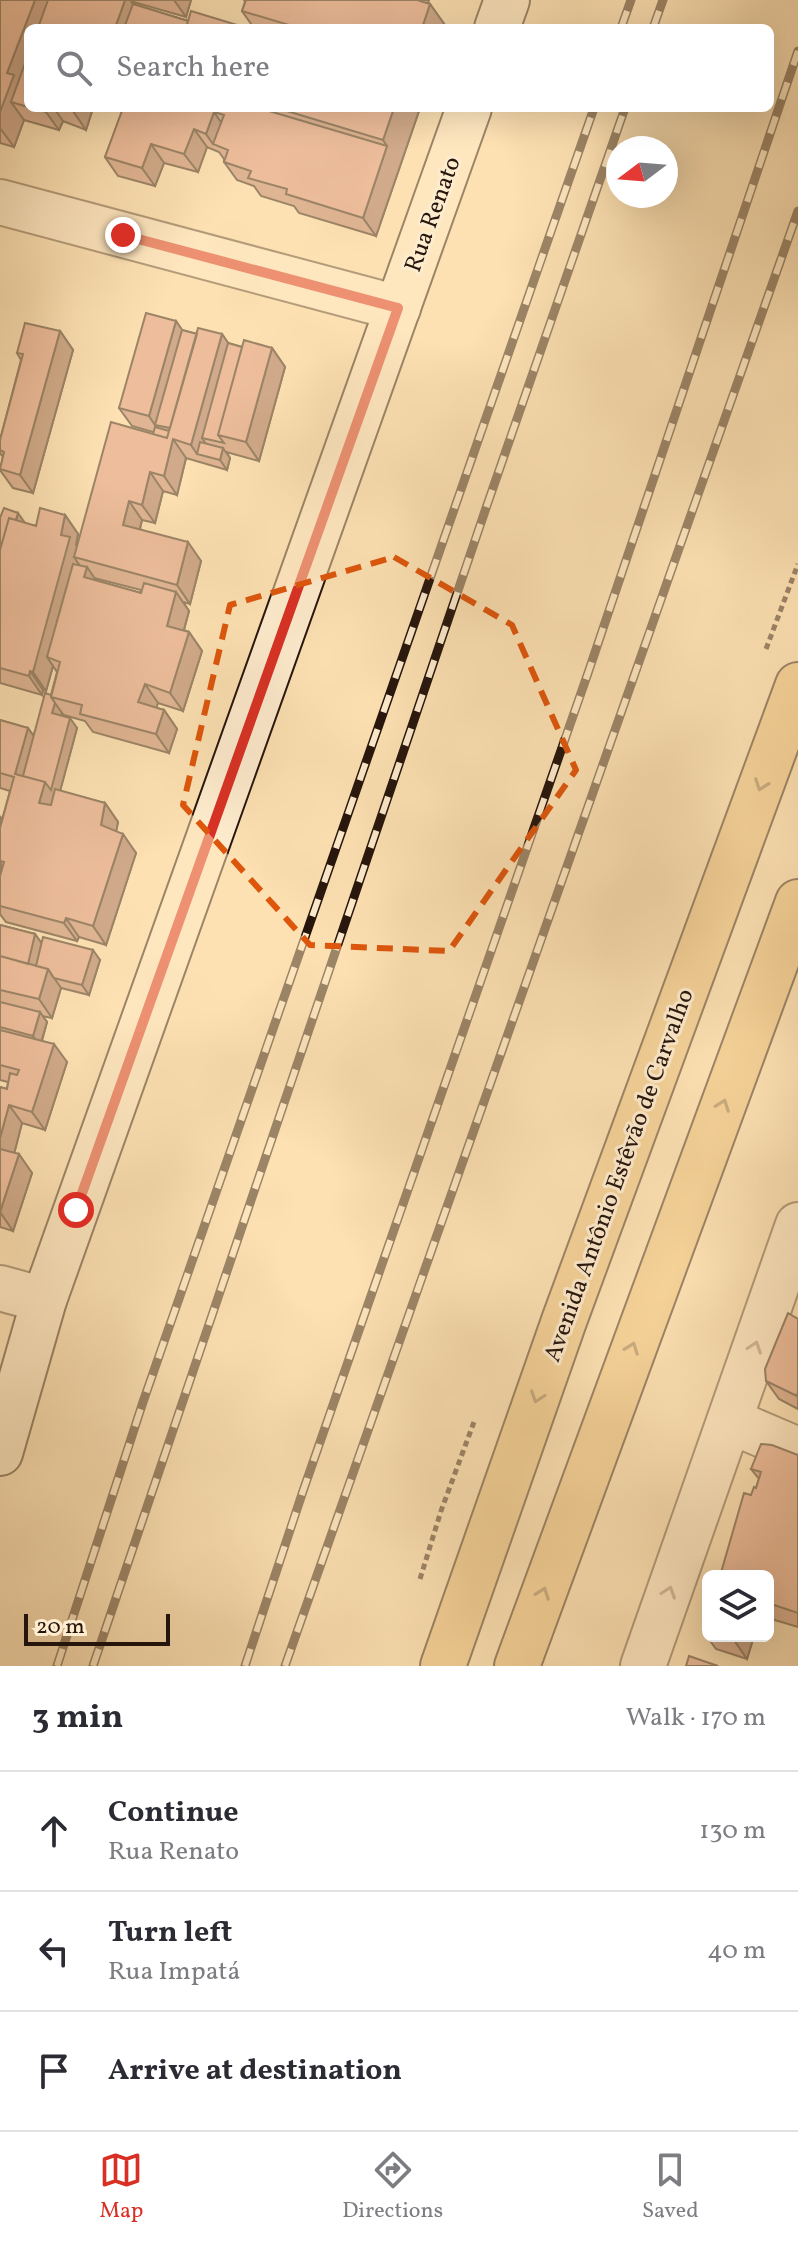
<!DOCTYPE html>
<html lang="en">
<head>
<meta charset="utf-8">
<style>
  body { margin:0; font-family:Vollkorn,serif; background:#f2f2f3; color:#2b2b33 }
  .controls { position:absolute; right:24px; bottom:24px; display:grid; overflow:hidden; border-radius:12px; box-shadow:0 8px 32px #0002 }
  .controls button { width:72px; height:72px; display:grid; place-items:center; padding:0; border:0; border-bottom:2px solid #e1e1e2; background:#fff; color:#2b2b33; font:40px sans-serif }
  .compass { position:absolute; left:606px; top:136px; width:72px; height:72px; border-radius:50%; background:#fff; box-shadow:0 8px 32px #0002; rotate:254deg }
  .scale { position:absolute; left:24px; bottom:20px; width:146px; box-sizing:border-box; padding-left:8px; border:4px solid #26150c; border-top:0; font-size:22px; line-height:28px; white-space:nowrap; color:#26150c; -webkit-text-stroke:6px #feecce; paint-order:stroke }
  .stop { position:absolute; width:24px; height:24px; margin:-18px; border:6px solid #d93025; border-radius:50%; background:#fff }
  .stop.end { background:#d93025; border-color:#fff; box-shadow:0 2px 8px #0008 }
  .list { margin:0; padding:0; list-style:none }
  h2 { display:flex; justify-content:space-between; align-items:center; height:104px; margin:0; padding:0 32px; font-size:34px }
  h2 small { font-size:26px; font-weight:400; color:#7c7c81 }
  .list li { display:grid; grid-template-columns:52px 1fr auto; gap:24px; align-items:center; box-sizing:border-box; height:120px; padding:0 32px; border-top:2px solid #e1e1e2 }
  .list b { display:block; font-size:30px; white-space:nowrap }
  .list p { margin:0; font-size:26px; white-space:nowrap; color:#7c7c81 }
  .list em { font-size:26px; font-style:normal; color:#7c7c81 }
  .icon { flex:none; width:44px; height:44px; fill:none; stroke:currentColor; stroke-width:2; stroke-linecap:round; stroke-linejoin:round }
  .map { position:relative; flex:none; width:798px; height:1666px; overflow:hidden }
  .search { position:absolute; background:#fff; box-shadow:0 8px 32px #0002; left:24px; right:24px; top:24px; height:88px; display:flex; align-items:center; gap:20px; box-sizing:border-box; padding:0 28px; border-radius:12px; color:#7c7c81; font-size:30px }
  .sheet { height:464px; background:#fff }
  nav { display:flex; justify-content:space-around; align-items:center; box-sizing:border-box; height:112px; border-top:2px solid #e1e1e2; background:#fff; font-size:22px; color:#7c7c81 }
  nav a { display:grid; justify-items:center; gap:4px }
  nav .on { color:#d93025 }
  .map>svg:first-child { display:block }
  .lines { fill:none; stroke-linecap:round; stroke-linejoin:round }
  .street-casing { stroke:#5c4836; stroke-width:48 }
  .secondary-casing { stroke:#26150c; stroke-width:48 }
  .highway-casing { stroke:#26150c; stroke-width:48 }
  .path { stroke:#26150c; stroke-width:5; stroke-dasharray:6 4; stroke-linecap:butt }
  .street { stroke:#feecce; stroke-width:44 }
  .secondary { stroke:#feecce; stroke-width:44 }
  .highway { stroke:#eec07a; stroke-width:44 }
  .rail-casing { stroke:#26150c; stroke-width:9 }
  .rail { stroke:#feecce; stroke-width:6; stroke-dasharray:18; stroke-linecap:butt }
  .wall { fill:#bc7e6e; stroke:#26150c; stroke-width:2; fill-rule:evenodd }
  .shaded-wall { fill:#99675a; stroke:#26150c; stroke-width:2 }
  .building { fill:#db9380; stroke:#26150c; stroke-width:2 }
  .oneway { stroke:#8a6a43 }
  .oneway2 { stroke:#9d8b77 }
  .route { stroke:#d93025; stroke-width:10 }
  .marked { fill:none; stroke:#de560c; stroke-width:6; stroke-dasharray:16 10; stroke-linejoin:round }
  .labels { text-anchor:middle; stroke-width:6; stroke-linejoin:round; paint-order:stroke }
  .street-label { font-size:24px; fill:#26150c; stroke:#feecce }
</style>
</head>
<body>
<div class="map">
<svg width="798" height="1666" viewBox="0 0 798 1666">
  <rect width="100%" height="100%" fill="#fde1b3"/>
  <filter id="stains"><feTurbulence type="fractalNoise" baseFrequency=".0025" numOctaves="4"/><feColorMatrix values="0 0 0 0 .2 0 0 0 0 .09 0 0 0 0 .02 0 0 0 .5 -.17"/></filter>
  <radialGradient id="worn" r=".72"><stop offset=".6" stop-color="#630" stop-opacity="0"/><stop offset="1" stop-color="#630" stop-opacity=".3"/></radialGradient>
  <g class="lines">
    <g class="street-casing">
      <path id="street" d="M 0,202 L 398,308
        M 0,1288 L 44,1300
        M 730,1421 L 798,1450
        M 643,1666 L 798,1225"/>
    </g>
    <g class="secondary-casing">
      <path id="secondary" d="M 497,28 L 507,0
        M 0,1453 L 44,1300 L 469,108"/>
    </g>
    <g class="highway-casing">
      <path id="highway" d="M 443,1666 L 564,1321 L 798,685
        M 517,1666 L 798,902"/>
    </g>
    <path class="path" d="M 766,649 L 798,564
      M 420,1579 L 441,1511 L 474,1422"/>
    <use href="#street" class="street"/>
    <use href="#secondary" class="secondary"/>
    <use href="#highway" class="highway"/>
    <g class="rail-casing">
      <path id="rail" d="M 621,28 L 631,0
        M 653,28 L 663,0
        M 57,1666 L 143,1402 L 594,108
        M 93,1666 L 486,508 L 625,108
        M 245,1666 L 303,1491 L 588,673 L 798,51
        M 285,1666 L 798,211"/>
    </g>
    <use href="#rail" class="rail"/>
  </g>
  <path class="wall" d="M 0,0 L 191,0 L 186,17 L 130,1 L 133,4 L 188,21 L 247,28 L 28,28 L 28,108 L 93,108 L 86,130 L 63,121 L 59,130 L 24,120 L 14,147 L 0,143 Z
    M 244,0 L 429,0 L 428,3 L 430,4 L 447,28 L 254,28 L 242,11 L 245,2 Z
    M 121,108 L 420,108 L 376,236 L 299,213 L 294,206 L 261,196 L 254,186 L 237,180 L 224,162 L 224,159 L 219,152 L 207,147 L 198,172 L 164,163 L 155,186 L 118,176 L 105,157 L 123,109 Z
    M 176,321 L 182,330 L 197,334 L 222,334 L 228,343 L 242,347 L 272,348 L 285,367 L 259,461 L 226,452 L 230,458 L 227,470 L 186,458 L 177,495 L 163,491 L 155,523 L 142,520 L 140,529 L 201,561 L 190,604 L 183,602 L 189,611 L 184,630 L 189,632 L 202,651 L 183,711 L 158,703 L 156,708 L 164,710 L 177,729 L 169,753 L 93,732 L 85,721 L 64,715 L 62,713 L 61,716 L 77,728 L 60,791 L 105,803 L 118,822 L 116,831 L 136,853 L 106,945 L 79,937 L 77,941 L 6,922 L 0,914 L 1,872 L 0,816 L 2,820 L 10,791 L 0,788 L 0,720 L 28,728 L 33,736 L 51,695 L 57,672 L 53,666 L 46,691 L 43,690 L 42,695 L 0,683 L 0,518 L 36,526 L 65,515 L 78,534 L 76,545 L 77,547 L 153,434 L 153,432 L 132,426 L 119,408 ZM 94,578 L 141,590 L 141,593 L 97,581 Z
    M 60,331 L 73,350 L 33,493 L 13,488 L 0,470 L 3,457 L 0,453 L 0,440 L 21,360 L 17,353 Z
    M 0,925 L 35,934 L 42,944 L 100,960 L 89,995 L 61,988 L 52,1018 L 42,1016 L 47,1022 L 42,1041 L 67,1062 L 45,1130 L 22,1123 L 14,1153 L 32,1173 L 13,1231 L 0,1227 L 0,1087 L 7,1089 L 8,1082 L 0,1080 Z
    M 798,1319 L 798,1409 L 779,1399 L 766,1381 Z
    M 798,1455 L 798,1627 L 768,1618 L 768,1576 L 751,1495 L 756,1488 L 759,1479 L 751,1469 Z
    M 708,1615 L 708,1636 L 754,1636 L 747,1659 L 716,1649 L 703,1631 Z"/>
  <path class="shaded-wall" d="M 35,0 L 61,0 L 51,28 L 28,28 L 28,90 L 11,102 L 24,120 L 14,147 L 0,128 L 0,112 L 7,73 Z
    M 125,0 L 130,0 L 140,14 L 135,28 L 115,28 Z
    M 174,0 L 191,0 L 186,17 Z
    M 430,4 L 447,28 L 422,28 Z
    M 48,108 L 54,108 L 63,121 L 59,130 L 46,112 Z
    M 74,108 L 93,108 L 86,130 L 73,111 Z
    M 394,108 L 420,108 L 376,236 L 363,218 L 387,146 L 383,140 Z
    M 214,112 L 227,131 L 213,144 L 206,134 Z
    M 194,129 L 207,147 L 198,172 L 184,154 Z
    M 151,144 L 164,163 L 155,186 L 142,168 Z
    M 176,321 L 189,340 L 155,425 L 149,416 Z
    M 60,331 L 73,350 L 33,493 L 20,475 Z
    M 222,334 L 235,353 L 202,438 L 209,448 L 197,454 L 191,445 Z
    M 272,348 L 285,367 L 259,461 L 246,442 Z
    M 173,439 L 186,458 L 177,495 L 164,476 Z
    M 223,448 L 230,458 L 227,470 L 220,460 Z
    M 150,472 L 163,491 L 155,523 L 142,505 Z
    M 129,501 L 142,520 L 136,543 L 123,525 Z
    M 18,513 L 25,523 L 0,605 Z
    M 65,515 L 78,534 L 76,545 L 83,555 L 74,557 L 80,566 L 47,657 L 53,666 L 46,691 L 33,672 Z
    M 188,542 L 201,561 L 190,604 L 177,585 Z
    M 87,567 L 100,586 L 84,577 Z
    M 176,592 L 189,611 L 180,644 L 167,626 Z
    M 189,632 L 202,651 L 183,711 L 170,693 Z
    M 30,671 L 43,690 L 42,695 L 29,676 Z
    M 145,684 L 158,703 L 151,721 L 138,702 Z
    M 55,703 L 62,713 L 59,723 L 52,713 Z
    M 164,710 L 177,729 L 169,753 L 156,734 Z
    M 70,718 L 77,728 L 52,821 L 39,803 L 45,782 Z
    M 28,728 L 41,746 L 30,785 L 15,774 Z
    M 105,803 L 118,822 L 114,844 L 101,825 Z
    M 123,834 L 136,853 L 106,945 L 93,926 Z
    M 66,918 L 79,937 L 77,941 L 64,923 Z
    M 35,934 L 42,944 L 33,980 L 26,970 Z
    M 93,950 L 100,960 L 89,995 L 82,985 Z
    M 48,969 L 61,988 L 52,1018 L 39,999 Z
    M 40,1012 L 47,1022 L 40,1046 L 33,1036 Z
    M 54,1044 L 67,1062 L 45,1130 L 32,1112 Z
    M 9,1105 L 22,1123 L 11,1166 L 0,1151 L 0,1138 Z
    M 19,1154 L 32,1173 L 13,1231 L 0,1212 Z
    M 735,1636 L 754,1636 L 747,1659 L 734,1640 Z"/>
  <path class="building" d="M 0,0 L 35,0 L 7,73 L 14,75 L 0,112 Z
    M 48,0 L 125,0 L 115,28 L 38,28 Z
    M 246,0 L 417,0 L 430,4 L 422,28 L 299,28 L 242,11 Z
    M 133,4 L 188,21 L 186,28 L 124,28 Z
    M 191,11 L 247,28 L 186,28 Z
    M 28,55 L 28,107 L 11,102 Z
    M 33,108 L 48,108 L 46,112 Z
    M 123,108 L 259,108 L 387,146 L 363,218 L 286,194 L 287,189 L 248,178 L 251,171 L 224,162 L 228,150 L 213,144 L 224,115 L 214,112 L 206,134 L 194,129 L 184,154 L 151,144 L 142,168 L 105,157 Z
    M 277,108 L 394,108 L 383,140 Z
    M 146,313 L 176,321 L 149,416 L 119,408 Z
    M 25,323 L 60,331 L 20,475 L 0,469 L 4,452 L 0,450 L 0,440 L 23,354 L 17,353 Z
    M 198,328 L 222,334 L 191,445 L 173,439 L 164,476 L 150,472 L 142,505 L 129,501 L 123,525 L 188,542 L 177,585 L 74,557 L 111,422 L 167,438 Z
    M 182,330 L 197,334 L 170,428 L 155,425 Z
    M 244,340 L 272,348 L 246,442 L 218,435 Z
    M 228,343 L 242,347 L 218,435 L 224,443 L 202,438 Z
    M 155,427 L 169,431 L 167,438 L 153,434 Z
    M 200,442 L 223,448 L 220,460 L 197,454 Z
    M 4,508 L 18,513 L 16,520 L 9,518 L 0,550 L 0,518 Z
    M 40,508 L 65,515 L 61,535 L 70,537 L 33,672 L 30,671 L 29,676 L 0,668 L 0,550 L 9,518 L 36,526 Z
    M 73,564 L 87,567 L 84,577 L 141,593 L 144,583 L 176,592 L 167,626 L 189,632 L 170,693 L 145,684 L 138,702 L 164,710 L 156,734 L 80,714 L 82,705 L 51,697 L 60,662 L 47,657 Z
    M 45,693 L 51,695 L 51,697 L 55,703 L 52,713 L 70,718 L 51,790 L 45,782 L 23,776 Z
    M 0,720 L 28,728 L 15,774 L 45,782 L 39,803 L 51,805 L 55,789 L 105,803 L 101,825 L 123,834 L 93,926 L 66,918 L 64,923 L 0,906 L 0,876 L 4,862 L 0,861 L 0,828 L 14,777 L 0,773 Z
    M 0,925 L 35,934 L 28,964 L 0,956 Z
    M 43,937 L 93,950 L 82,985 L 54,978 L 48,969 L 36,966 Z
    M 0,956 L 48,969 L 39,999 L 0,990 Z
    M 0,1002 L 40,1012 L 33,1036 L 0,1027 Z
    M 0,1030 L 54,1044 L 32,1112 L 9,1105 L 0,1138 L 0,1087 L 7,1089 L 10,1073 L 17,1075 L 19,1070 L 0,1065 Z
    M 0,1149 L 19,1154 L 0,1212 Z
    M 788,1313 L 798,1319 L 798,1392 L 797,1396 L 766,1381 L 765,1369 Z
    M 761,1444 L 772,1445 L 798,1455 L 798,1613 L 768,1603 L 768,1576 L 720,1576 L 744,1493 L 751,1495 L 754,1487 L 756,1488 L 761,1472 L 751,1469 Z
    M 708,1615 L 708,1632 L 703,1631 Z
    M 720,1636 L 735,1636 L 734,1640 Z
    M 689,1656 L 718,1666 L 686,1666 Z"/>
  <defs><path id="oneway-chevron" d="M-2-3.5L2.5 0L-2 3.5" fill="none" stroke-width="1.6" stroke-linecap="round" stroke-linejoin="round" transform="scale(2)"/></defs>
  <g class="oneway">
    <use href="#oneway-chevron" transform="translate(761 785) rotate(110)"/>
    <use href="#oneway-chevron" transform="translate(723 1105) rotate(-70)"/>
    <use href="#oneway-chevron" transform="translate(632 1348) rotate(-70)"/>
    <use href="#oneway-chevron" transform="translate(537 1397) rotate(109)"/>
    <use href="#oneway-chevron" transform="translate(543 1593) rotate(-70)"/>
  </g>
  <g class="oneway2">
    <use href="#oneway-chevron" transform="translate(755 1347) rotate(-71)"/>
    <use href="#oneway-chevron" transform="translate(669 1592) rotate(-71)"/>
  </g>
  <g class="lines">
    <path class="route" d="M 76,1210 L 398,308 L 123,235"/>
  </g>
  <path d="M0 0H798V1666H0ZM 394,557 L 512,625 L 576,770 L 449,951 L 310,945 L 183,805 L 230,605 Z" fill="#fde1b3" fill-opacity=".55" fill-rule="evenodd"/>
  <path class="marked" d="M 394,557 L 512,625 L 576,770 L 449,951 L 310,945 L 183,805 L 230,605 Z"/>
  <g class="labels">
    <g class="street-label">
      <text transform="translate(432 214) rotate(-70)" y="8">Rua Renato</text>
      <text transform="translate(618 1175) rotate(-70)" y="8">Avenida Antônio Estêvão de Carvalho</text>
    </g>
  </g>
  <rect width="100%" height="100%" filter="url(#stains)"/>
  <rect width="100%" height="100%" fill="url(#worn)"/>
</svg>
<div class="controls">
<button><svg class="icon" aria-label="layers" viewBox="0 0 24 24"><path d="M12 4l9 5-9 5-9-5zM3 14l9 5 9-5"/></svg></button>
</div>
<svg class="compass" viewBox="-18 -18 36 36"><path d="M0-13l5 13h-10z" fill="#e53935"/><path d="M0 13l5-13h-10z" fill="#7c7c81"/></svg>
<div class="scale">20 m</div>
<div class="stop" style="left:76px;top:1210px"></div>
<div class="stop end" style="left:123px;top:235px"></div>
<div class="search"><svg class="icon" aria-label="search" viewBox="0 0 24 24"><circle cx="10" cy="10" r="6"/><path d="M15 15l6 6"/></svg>Search here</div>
</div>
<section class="sheet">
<h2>3 min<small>Walk · 170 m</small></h2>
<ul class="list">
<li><svg class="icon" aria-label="ahead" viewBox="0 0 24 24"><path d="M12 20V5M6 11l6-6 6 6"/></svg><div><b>Continue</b><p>Rua Renato</p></div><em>130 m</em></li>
<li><svg class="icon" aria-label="left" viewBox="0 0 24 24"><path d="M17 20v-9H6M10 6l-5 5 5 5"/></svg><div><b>Turn left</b><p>Rua Impatá</p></div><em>40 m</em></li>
<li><svg class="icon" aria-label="arrive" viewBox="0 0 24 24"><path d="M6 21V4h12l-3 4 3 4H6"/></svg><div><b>Arrive at destination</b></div></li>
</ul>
</section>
<nav>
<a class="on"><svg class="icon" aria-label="map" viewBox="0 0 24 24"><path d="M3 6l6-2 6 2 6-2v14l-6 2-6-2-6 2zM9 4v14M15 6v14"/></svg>Map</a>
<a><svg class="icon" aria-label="directions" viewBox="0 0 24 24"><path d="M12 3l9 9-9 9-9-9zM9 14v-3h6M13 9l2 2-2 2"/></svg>Directions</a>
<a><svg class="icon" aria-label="saved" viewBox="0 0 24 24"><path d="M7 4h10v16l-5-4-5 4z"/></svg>Saved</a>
</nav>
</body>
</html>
